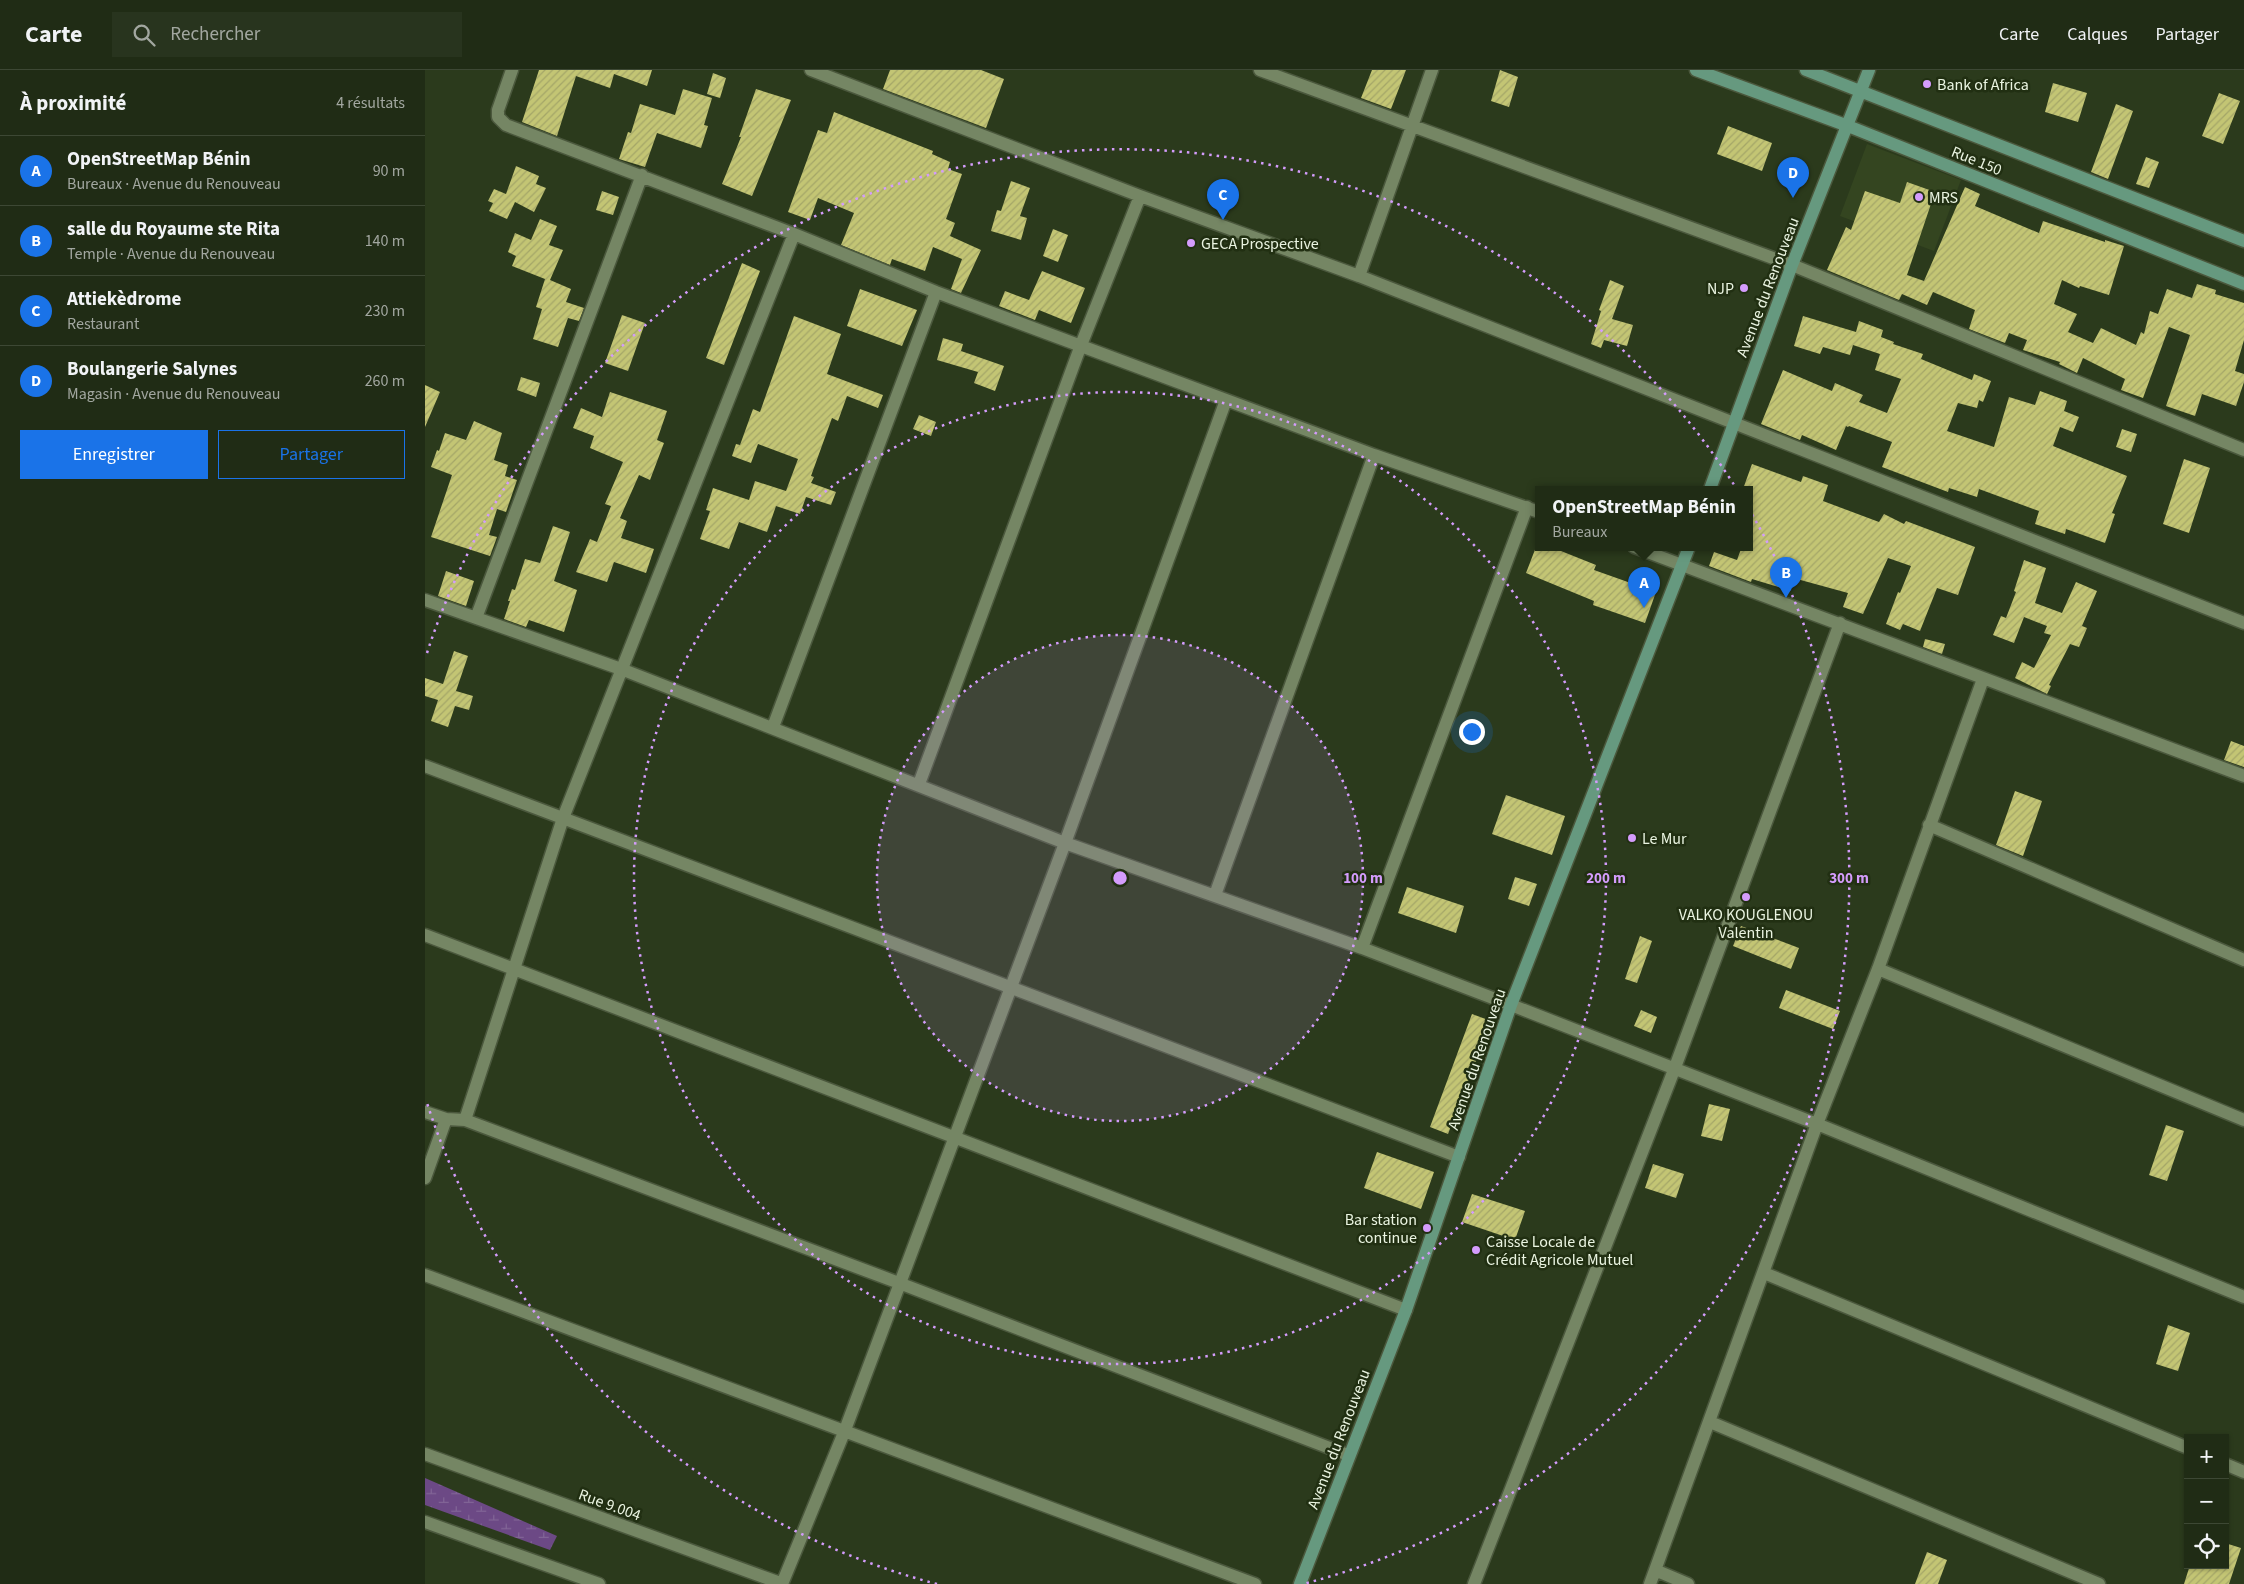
<!DOCTYPE html>
<html lang="fr">
<head>
<meta charset="utf-8">
<style>
  body { margin:0; font-family:"Source Sans 3",sans-serif; background:#28341e; color:#f1f3f6 }
  .controls { position:absolute; right:15px; bottom:15px; display:grid; overflow:hidden; border-radius:0px; box-shadow:0 1px 4px #0004 }
  .controls button { width:45px; height:45px; display:grid; place-items:center; padding:0; border:0; border-bottom:1px solid #3d4834; background:#202c15; color:#f1f3f6; font:25px sans-serif }
  .you { position:absolute; left:1046px; top:661px; width:18px; height:18px; margin:-12px; border:4px solid #fff; border-radius:50%; background:#1a73e8; box-shadow:0 0 0 8px #1a73e833 }
  .badge { display:grid; place-items:center; width:32px; height:32px; border-radius:50%; background:#1a73e8; color:#fff; font-size:16px; font-weight:700 }
  .pin { position:absolute; translate:-50% -41px; filter:drop-shadow(0 1px 2px #0008) }
  .pin::after { content:''; position:absolute; top:26px; width:18px; height:15px; background:inherit; clip-path:polygon(0 0,100% 0,50% 100%) }
  .popup { position:absolute; left:1110px; top:416px; width:218px; height:65px; box-sizing:border-box; display:grid; place-content:center; border-radius:0px; background:#202c15; filter:drop-shadow(0 1px 4px #0005); font-size:16px; white-space:nowrap; color:#a2a7a0 }
  .popup b { font-size:19px; color:#f1f3f6 }
  .popup::after { content:''; position:absolute; left:50%; top:100%; margin-left:-10px; border:10px solid transparent; border-top-color:#202c15 }
  .list { margin:0; padding:0; list-style:none }
  h2 { display:flex; justify-content:space-between; align-items:center; height:65px; margin:0; padding:0 20px; font-size:21px }
  h2 small { font-size:16px; font-weight:400; color:#a2a7a0 }
  .list li { display:grid; grid-template-columns:32px 1fr auto; gap:15px; align-items:center; box-sizing:border-box; height:70px; padding:0 20px; border-top:1px solid #3d4834 }
  .list b { display:block; font-size:19px; white-space:nowrap }
  .list p { margin:0; font-size:16px; white-space:nowrap; color:#a2a7a0 }
  .list em { font-size:16px; font-style:normal; color:#a2a7a0 }
  .actions { display:flex; gap:10px; padding:15px 20px }
  .actions a { flex:1; padding:11px 0; border:1px solid #1a73e8; border-radius:0px; text-align:center; font-size:18px; color:#1a73e8 }
  .actions .main { background:#1a73e8; color:#fff }
  .icon { flex:none; width:28px; height:28px; fill:none; stroke:currentColor; stroke-width:2; stroke-linecap:round; stroke-linejoin:round }
  .map { position:relative; flex:none; width:1819px; height:1514px; overflow:hidden }
  header { display:flex; align-items:center; gap:30px; box-sizing:border-box; height:70px; padding:0 25px; background:#202c15; border-bottom:1px solid #3d4834 }
  header strong { font-size:24px }
  nav { display:flex; gap:28px; margin-inline-start:auto; font-size:18px }
  .search { width:350px; height:45px; background:#28341e; display:flex; align-items:center; gap:12px; box-sizing:border-box; padding:0 18px; border-radius:0px; color:#a2a7a0; font-size:19px }
  main { display:flex }
  aside { flex:1; background:#202c15 }
  .map>svg:first-child { display:block }
  .built { fill:#344520 }
  .wetland { fill:url(#wetland-marsh) }
  .building { fill:url(#building-hatch) }
  .lines { fill:none; stroke-linecap:round; stroke-linejoin:round }
  .street-casing { stroke:#4b583d; stroke-width:15 }
  .secondary-casing { stroke:#4b583d; stroke-width:15 }
  .street { stroke:#758664; stroke-width:12 }
  .secondary { stroke:#66997f; stroke-width:12 }
  .ring { fill:none; stroke:#d49cfc; stroke-width:2.5; stroke-dasharray:2.5 5 }
  .poi-dot { fill:#d49cfc; stroke:#212f12; stroke-width:2 }
  .labels { text-anchor:middle; stroke-width:5; stroke-linejoin:round; paint-order:stroke }
  .poi-label { font-size:16px; fill:#eaf4e1; stroke:#212f12; text-anchor:start }
  .street-label { font-size:16px; fill:#eaf4e1; stroke:#212f12 }
  .centre { fill:#d49cfc; stroke:#212f12; stroke-width:2.5 }
  .ring-label { font-size:15px; text-anchor:middle; font-weight:bold; fill:#d49cfc; stroke:#212f12; stroke-width:5; stroke-linejoin:round; paint-order:stroke }
</style>
</head>
<body>
<header>
<strong>Carte</strong>
<div class="search"><svg class="icon" aria-label="search" viewBox="0 0 24 24"><circle cx="10" cy="10" r="6"/><path d="M15 15l6 6"/></svg>Rechercher</div>
<nav><a>Carte</a><a>Calques</a><a>Partager</a></nav>
</header>
<main>
<aside>
<h2>À proximité<small>4 résultats</small></h2>
<ul class="list">
<li><span class="badge">A</span><div><b>OpenStreetMap Bénin</b><p>Bureaux · Avenue du Renouveau</p></div><em>90 m</em></li>
<li><span class="badge">B</span><div><b>salle du Royaume ste Rita</b><p>Temple · Avenue du Renouveau</p></div><em>140 m</em></li>
<li><span class="badge">C</span><div><b>Attiekèdrome</b><p>Restaurant</p></div><em>230 m</em></li>
<li><span class="badge">D</span><div><b>Boulangerie Salynes</b><p>Magasin · Avenue du Renouveau</p></div><em>260 m</em></li>
</ul>
<div class="actions"><a class="main">Enregistrer</a><a>Partager</a></div>
</aside>
<div class="map">
<svg width="1819" height="1514" viewBox="0 0 1819 1514">
  <defs>
    <pattern id="wetland-marsh" width="20" height="14" patternUnits="userSpaceOnUse" patternTransform="scale(1.25)"><rect width="20" height="14" fill="#6c4985"/><path d="M1 5h8M5 5V1M11 12h8M15 12V8" fill="none" stroke="#816496"/></pattern>
    <pattern id="building-hatch" width="6" height="6" patternUnits="userSpaceOnUse" patternTransform="scale(1.25)"><rect width="6" height="6" fill="#c3c574"/><path d="M-1 1l2-2M0 6l6-6M5 7l2-2" fill="none" stroke="#a4a668"/></pattern>
  </defs>
  <rect width="100%" height="100%" fill="#2b3a1c"/>
  <path class="built" d="M 1442,74 L 1536,110 L 1509,181 L 1415,146 Z"/>
  <path class="wetland" d="M 0,1408 L 132,1466 L 125,1480 L 0,1435 Z"/>
  <path class="building" d="M 114,0 L 227,0 L 222,16 L 189,4 L 185,18 L 151,6 L 132,66 L 97,52 Z
    M 465,0 L 556,0 L 579,9 L 561,58 L 458,19 Z
    M 947,0 L 981,0 L 966,39 L 936,28 Z
    M 1075,0 L 1093,7 L 1084,37 L 1066,31 Z
    M 288,3 L 301,8 L 295,28 L 282,24 Z
    M 1628,13 L 1662,23 L 1653,52 L 1620,42 Z
    M 258,19 L 287,28 L 279,55 L 283,56 L 276,78 L 232,63 L 220,97 L 194,89 L 203,62 L 206,63 L 215,34 L 250,45 Z
    M 331,19 L 366,30 L 327,126 L 297,114 L 316,67 L 314,67 Z
    M 1794,23 L 1815,31 L 1798,74 L 1777,66 Z
    M 1691,34 L 1708,41 L 1683,109 L 1666,102 Z
    M 409,42 L 508,81 L 507,84 L 525,92 L 523,99 L 537,104 L 521,149 L 530,153 L 525,166 L 556,180 L 536,223 L 526,219 L 537,189 L 508,177 L 500,201 L 467,189 L 465,195 L 416,175 L 429,143 L 393,128 L 385,150 L 363,142 L 393,60 L 402,63 Z
    M 1303,56 L 1347,73 L 1337,101 L 1292,84 Z
    M 1721,87 L 1734,92 L 1724,118 L 1711,114 Z
    M 91,96 L 114,106 L 111,114 L 121,118 L 109,142 L 90,132 L 82,149 L 64,141 L 68,133 L 63,131 L 69,119 L 81,124 Z
    M 586,111 L 605,118 L 595,146 L 602,148 L 596,170 L 566,161 L 572,140 L 576,141 Z
    M 1482,112 L 1510,122 L 1482,205 L 1499,211 L 1540,117 L 1555,124 L 1550,136 L 1614,163 L 1618,151 L 1680,172 L 1680,170 L 1699,176 L 1684,225 L 1655,216 L 1654,218 L 1637,210 L 1629,234 L 1652,244 L 1643,262 L 1668,273 L 1676,258 L 1711,275 L 1716,262 L 1719,264 L 1725,241 L 1733,244 L 1742,219 L 1767,228 L 1772,214 L 1791,220 L 1790,224 L 1819,233 L 1819,270 L 1810,301 L 1819,304 L 1819,312 L 1811,336 L 1777,324 L 1770,346 L 1741,336 L 1765,265 L 1744,257 L 1718,328 L 1696,320 L 1700,309 L 1658,288 L 1652,303 L 1634,294 L 1635,292 L 1598,280 L 1602,270 L 1584,263 L 1580,273 L 1544,259 L 1550,240 L 1508,222 L 1502,235 L 1477,224 L 1474,230 L 1402,200 L 1421,157 L 1426,160 L 1440,121 L 1475,133 Z
    M 177,121 L 194,127 L 188,145 L 171,140 Z
    M 115,149 L 132,156 L 124,175 L 138,180 L 125,210 L 146,219 L 141,232 L 159,238 L 154,251 L 143,248 L 133,277 L 108,269 L 117,239 L 111,237 L 120,209 L 87,196 L 91,186 L 83,182 L 90,163 L 106,170 Z
    M 628,159 L 643,165 L 633,192 L 618,186 Z
    M 317,193 L 335,201 L 299,295 L 281,288 Z
    M 617,201 L 660,218 L 646,253 L 614,240 L 610,250 L 574,236 L 580,221 L 604,230 Z
    M 1185,210 L 1199,216 L 1187,249 L 1208,255 L 1202,276 L 1179,270 L 1176,278 L 1166,274 L 1176,241 L 1174,240 Z
    M 435,219 L 492,240 L 477,276 L 422,256 Z
    M 197,245 L 220,253 L 203,301 L 180,293 Z
    M 369,246 L 416,264 L 402,304 L 458,325 L 453,338 L 422,326 L 413,351 L 407,348 L 386,406 L 389,407 L 386,413 L 411,422 L 406,435 L 381,427 L 375,444 L 351,436 L 342,462 L 314,452 L 304,479 L 275,469 L 285,441 L 281,440 L 288,418 L 324,430 L 330,411 L 361,421 L 373,389 L 333,374 L 326,393 L 307,386 L 311,374 L 315,375 L 328,339 L 335,342 Z
    M 1378,246 L 1431,262 L 1434,251 L 1458,260 L 1456,267 L 1469,272 L 1468,274 L 1498,284 L 1496,289 L 1547,310 L 1549,304 L 1566,311 L 1558,332 L 1554,330 L 1552,338 L 1533,333 L 1522,361 L 1569,377 L 1584,327 L 1610,335 L 1615,321 L 1642,331 L 1639,341 L 1654,347 L 1648,362 L 1635,357 L 1628,376 L 1702,406 L 1687,443 L 1690,444 L 1680,473 L 1641,459 L 1640,464 L 1610,454 L 1614,441 L 1554,419 L 1552,427 L 1524,418 L 1523,422 L 1457,397 L 1467,372 L 1424,356 L 1423,357 L 1421,356 L 1411,380 L 1377,365 L 1375,370 L 1336,354 L 1358,300 L 1407,321 L 1410,313 L 1438,325 L 1434,332 L 1462,343 L 1476,309 L 1450,300 L 1455,284 L 1428,275 L 1425,285 L 1398,277 L 1395,284 L 1369,276 Z
    M 518,268 L 538,274 L 536,281 L 579,296 L 570,321 L 549,313 L 553,302 L 512,290 Z
    M 96,307 L 115,313 L 111,327 L 92,320 Z
    M 0,315 L 15,322 L 0,357 Z
    M 185,322 L 242,341 L 232,370 L 239,373 L 225,410 L 214,405 L 195,448 L 202,451 L 196,468 L 229,479 L 221,503 L 189,492 L 182,512 L 151,502 L 165,469 L 172,472 L 186,436 L 180,434 L 198,392 L 165,378 L 169,366 L 148,358 L 156,338 L 177,347 Z
    M 494,345 L 511,352 L 506,366 L 488,359 Z
    M 49,351 L 77,363 L 69,390 L 83,395 L 80,406 L 92,410 L 81,442 L 72,439 L 64,465 L 72,467 L 65,486 L 6,467 L 27,405 L 6,397 L 12,380 L 14,381 L 20,363 L 41,370 Z
    M 1697,359 L 1712,364 L 1706,382 L 1691,377 Z
    M 1759,389 L 1785,398 L 1764,463 L 1738,454 Z
    M 1327,394 L 1376,412 L 1378,406 L 1403,415 L 1398,431 L 1454,452 L 1459,444 L 1479,454 L 1481,451 L 1550,477 L 1533,525 L 1512,518 L 1495,561 L 1478,554 L 1475,560 L 1461,554 L 1473,522 L 1475,523 L 1486,496 L 1463,488 L 1438,544 L 1418,537 L 1423,523 L 1361,506 L 1357,518 L 1327,509 L 1326,512 L 1284,496 L 1289,482 L 1312,490 L 1316,479 L 1324,481 L 1324,419 L 1318,419 Z
    M 128,456 L 145,462 L 129,511 L 152,520 L 139,562 L 104,550 L 101,557 L 79,549 L 85,531 L 83,531 L 87,519 L 90,520 L 100,489 L 115,493 Z
    M 1111,477 L 1126,477 L 1171,495 L 1169,500 L 1231,522 L 1220,553 L 1168,535 L 1169,531 L 1101,503 Z
    M 1599,490 L 1621,498 L 1610,533 L 1637,543 L 1651,512 L 1672,521 L 1657,556 L 1662,558 L 1654,577 L 1645,574 L 1624,615 L 1626,616 L 1622,624 L 1590,608 L 1597,592 L 1609,598 L 1626,565 L 1619,563 L 1622,556 L 1599,547 L 1589,573 L 1568,565 L 1576,546 L 1581,548 L 1591,522 L 1589,521 Z
    M 21,501 L 49,511 L 41,536 L 13,526 Z
    M 1500,569 L 1520,574 L 1517,584 L 1498,577 Z
    M 29,581 L 43,586 L 31,621 L 48,626 L 44,640 L 30,636 L 23,657 L 6,651 L 13,630 L 0,626 L 0,608 L 18,614 Z
    M 1806,671 L 1819,676 L 1819,697 L 1799,690 Z
    M 1590,721 L 1617,731 L 1598,786 L 1571,775 Z
    M 1081,725 L 1140,746 L 1127,785 L 1067,764 Z
    M 1090,807 L 1112,814 L 1104,836 L 1083,829 Z
    M 982,817 L 1039,836 L 1031,863 L 973,843 Z
    M 1316,856 L 1374,878 L 1366,899 L 1308,876 Z
    M 1215,866 L 1227,871 L 1212,913 L 1200,909 Z
    M 1361,920 L 1415,941 L 1408,959 L 1354,938 Z
    M 1216,940 L 1232,947 L 1226,963 L 1209,956 Z
    M 1047,944 L 1066,951 L 1023,1064 L 1005,1057 Z
    M 1284,1034 L 1305,1039 L 1297,1071 L 1276,1066 Z
    M 1741,1055 L 1759,1061 L 1742,1111 L 1724,1105 Z
    M 952,1082 L 1009,1102 L 996,1139 L 939,1118 Z
    M 1228,1094 L 1259,1104 L 1251,1128 L 1220,1118 Z
    M 1047,1124 L 1100,1141 L 1090,1170 L 1037,1152 Z
    M 1743,1255 L 1765,1263 L 1753,1301 L 1731,1294 Z
    M 1800,1473 L 1816,1478 L 1804,1514 L 1759,1514 L 1765,1495 L 1800,1495 Z
    M 1502,1482 L 1522,1490 L 1513,1514 L 1490,1514 Z"/>
  <g class="lines">
    <g class="street-casing">
      <path id="street" d="M 87,0 L 73,40 L 73,47 L 81,55 L 369,164 L 511,222 L 949,385 L 1114,442
        M 386,0 L 715,126 L 934,206 L 1819,553
        M 835,0 L 1367,195 L 1819,380
        M 934,206 L 1007,0
        M 1209,477 L 1819,706
        M 0,530 L 196,599 L 640,773 L 937,878 L 1086,935 L 1392,1054 L 1819,1227
        M 51,548 L 217,105
        M 348,657 L 511,222
        M 0,696 L 1034,1087
        M 494,714 L 656,275 L 715,126
        M 1504,755 L 1819,890
        M 790,825 L 949,385
        M 0,865 L 981,1240
        M 937,878 L 1102,437
        M 1453,899 L 1819,1050
        M 0,1042 L 21,1049
        M 40,1050 L 474,1213 L 923,1385
        M 0,1108 L 21,1049 L 40,1050 L 138,748 L 369,164
        M 1339,1203 L 1763,1378
        M 0,1205 L 830,1514
        M 1285,1352 L 1674,1514
        M 0,1384 L 358,1514
        M 1800,1394 L 1819,1402
        M 0,1452 L 174,1514
        M 1230,1500 L 1263,1514
        M 357,1514 L 420,1360 L 640,773 L 801,330
        M 1049,1514 L 1249,1000 L 1415,553
        M 1225,1514 L 1392,1054 L 1453,899 L 1558,609"/>
    </g>
    <g class="secondary-casing">
      <path id="secondary" d="M 1271,0 L 1423,56 L 1819,214
        M 1381,0 L 1819,171
        M 1285,419 L 1367,195 L 1444,0
        M 875,1514 L 981,1240 L 1086,935 L 1264,477"/>
    </g>
    <use href="#street" class="street"/>
    <use href="#secondary" class="secondary"/>
  </g>
  <circle cx="695" cy="808" r="243" fill="#d49cfc" fill-opacity=".12"/>
  <g class="ring">
    <circle cx="695" cy="808" r="243"/>
    <circle cx="695" cy="808" r="486"/>
    <path d="M512 1514A729 729 0 0 1 2 1033M2 583A729 729 0 1 1 878 1514"/>
  </g>
  <g class="poi-dot">
    <circle cx="1502" cy="14" r="5"/>
    <circle cx="1494" cy="127" r="5"/>
    <circle cx="766" cy="173" r="5"/>
    <circle cx="1319" cy="218" r="5"/>
    <circle cx="1207" cy="768" r="5"/>
    <circle cx="1321" cy="827" r="5"/>
    <circle cx="1002" cy="1158" r="5"/>
    <circle cx="1051" cy="1180" r="5"/>
  </g>
  <g class="labels">
    <g class="poi-label">
      <text x="1512" y="20">Bank of Africa</text>
      <text x="1504" y="133">MRS</text>
      <text x="776" y="179">GECA Prospective</text>
      <text x="1309" y="224" text-anchor="end">NJP</text>
      <text x="1217" y="774">Le Mur</text>
      <text x="1321" y="850" text-anchor="middle">VALKO KOUGLENOU<tspan x="1321" dy="18">Valentin</tspan></text>
      <text x="992" y="1155" text-anchor="end">Bar station<tspan x="992" dy="18">continue</tspan></text>
      <text x="1061" y="1177">Caisse Locale de<tspan x="1061" dy="18">Crédit Agricole Mutuel</tspan></text>
    </g>
    <g class="street-label">
      <text transform="translate(1552 90) rotate(22)" y="6">Rue 150</text>
      <text transform="translate(1342 217) rotate(-69)" y="6">Avenue du Renouveau</text>
      <text transform="translate(1051 989) rotate(-71)" y="6">Avenue du Renouveau</text>
      <text transform="translate(913 1369) rotate(-69)" y="6">Avenue du Renouveau</text>
      <text transform="translate(185 1434) rotate(20)" y="6">Rue 9.004</text>
    </g>
  </g>
  <circle cx="695" cy="808" r="8" class="centre"/>
  <g class="ring-label">
    <text x="938" y="813">100 m</text>
    <text x="1181" y="813">200 m</text>
    <text x="1424" y="813">300 m</text>
  </g>
</svg>
<div class="controls">
<button>+</button>
<button>−</button>
<button><svg class="icon" aria-label="locate" viewBox="0 0 24 24"><circle cx="12" cy="12" r="6"/><path d="M12 2v4M12 18v4M2 12h4M18 12h4"/></svg></button>
</div>
<div class="you"></div>
<div class="pin badge" style="left:1219px;top:538px">A</div>
<div class="popup"><b>OpenStreetMap Bénin</b>Bureaux</div>
<div class="pin badge" style="left:1361px;top:528px">B</div>
<div class="pin badge" style="left:798px;top:150px">C</div>
<div class="pin badge" style="left:1368px;top:128px">D</div>
</div>
</main>
</body>
</html>
